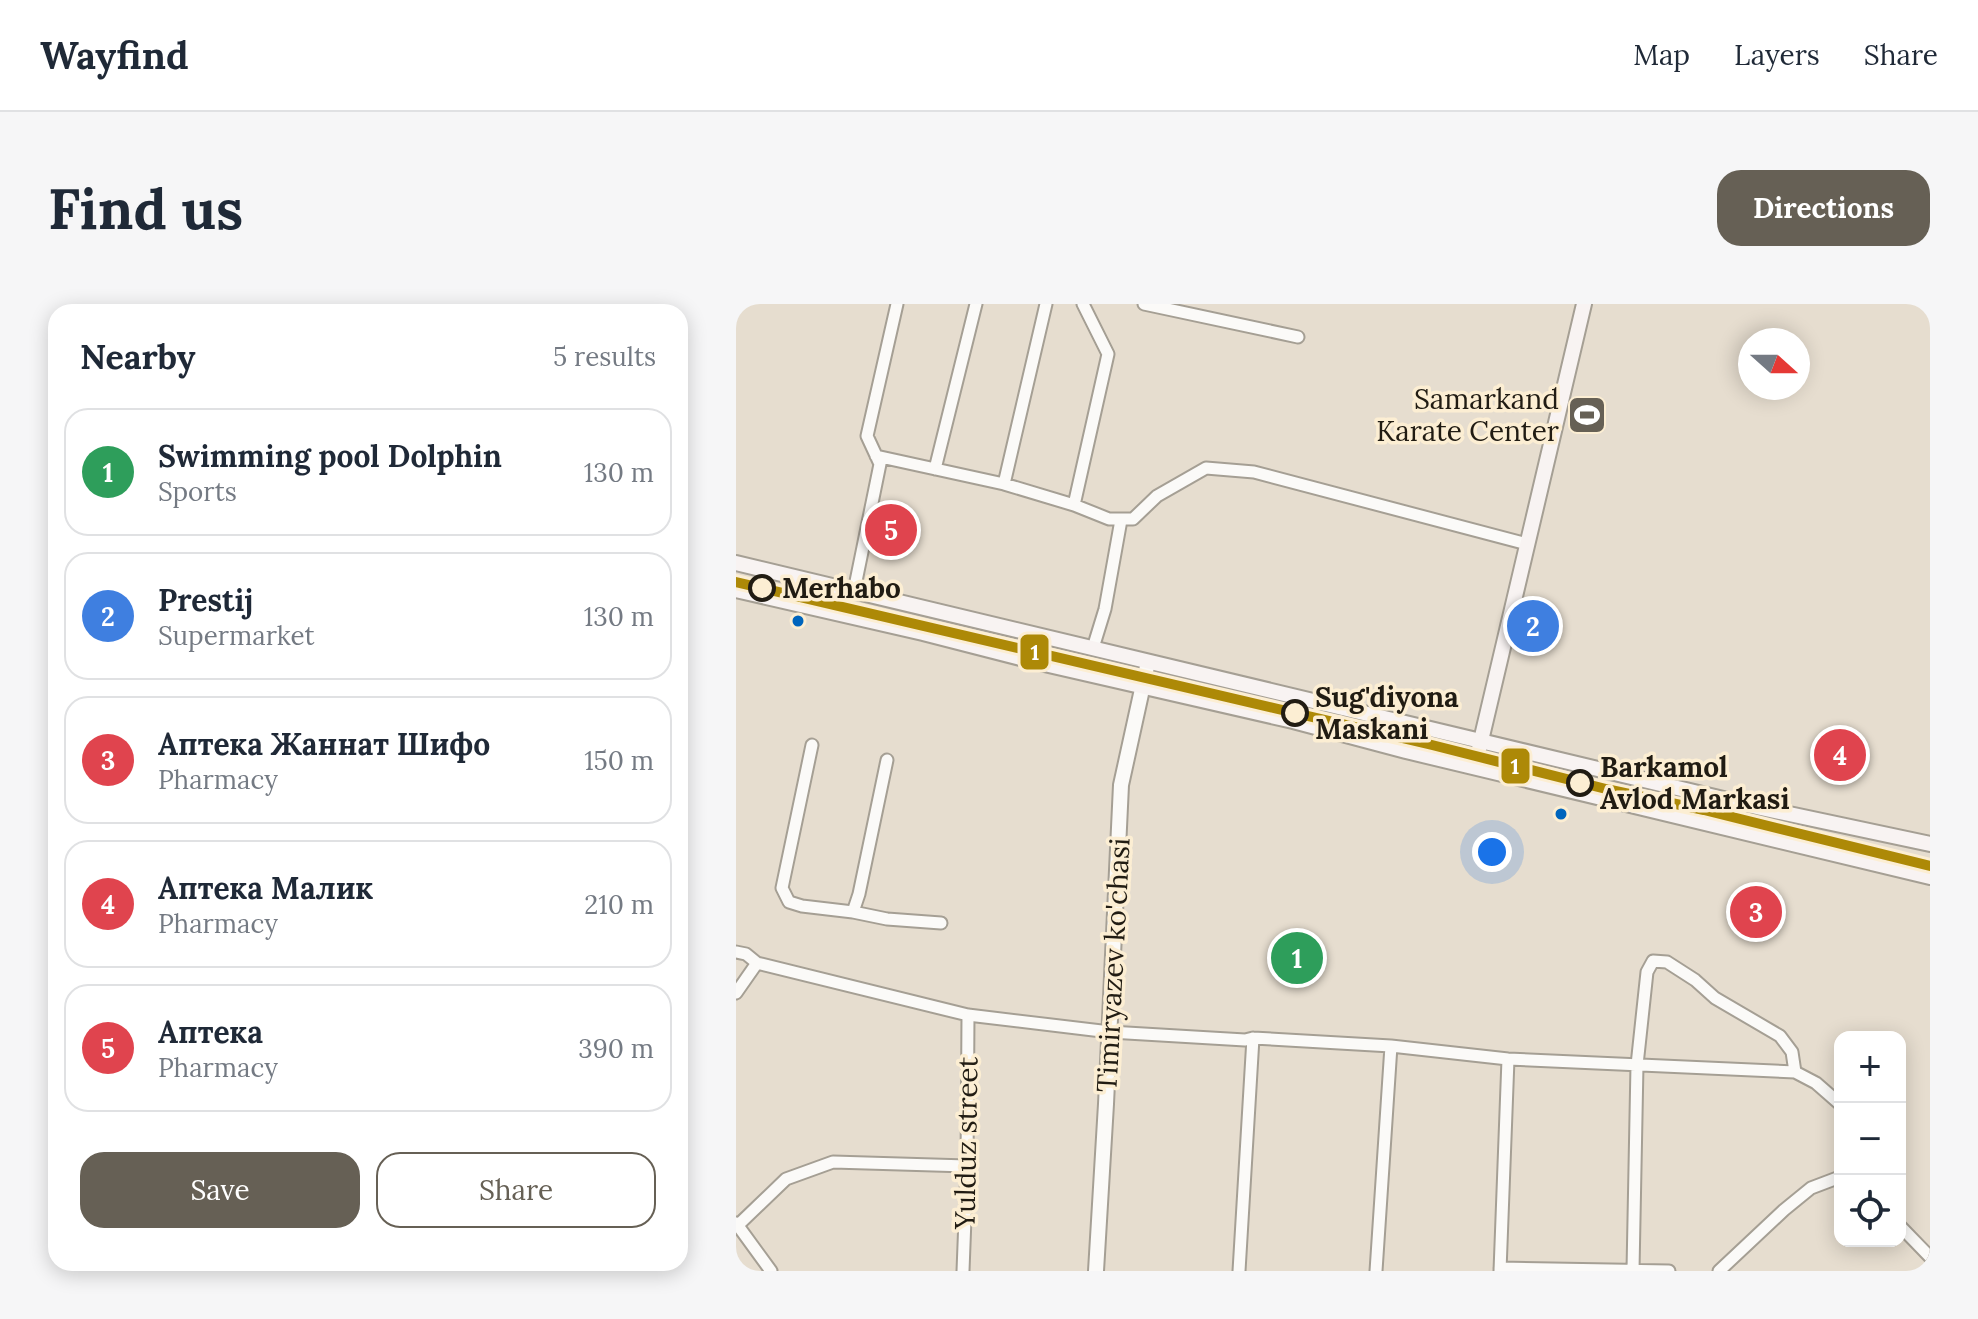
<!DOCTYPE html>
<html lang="en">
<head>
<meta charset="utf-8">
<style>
  body { margin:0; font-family:Lora,serif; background:#f6f6f7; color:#1f2937 }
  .controls { position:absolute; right:24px; bottom:24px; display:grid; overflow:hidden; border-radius:16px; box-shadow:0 4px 20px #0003 }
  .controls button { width:72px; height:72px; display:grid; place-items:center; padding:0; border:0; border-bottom:2px solid #e0e1e3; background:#fff; color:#1f2937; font:40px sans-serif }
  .compass { position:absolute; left:1002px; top:24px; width:72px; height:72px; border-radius:50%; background:#fff; box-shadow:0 4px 20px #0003; rotate:111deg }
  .you { position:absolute; left:756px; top:548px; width:28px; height:28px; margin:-20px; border:6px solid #fff; border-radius:50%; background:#1a73e8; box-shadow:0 0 0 12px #1a73e833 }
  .badge { display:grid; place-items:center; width:52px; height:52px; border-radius:50%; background:#666055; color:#fff; font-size:26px; font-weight:700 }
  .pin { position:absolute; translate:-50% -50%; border:4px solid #fff; box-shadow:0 2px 8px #0006 }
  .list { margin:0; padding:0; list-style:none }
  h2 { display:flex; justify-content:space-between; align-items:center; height:104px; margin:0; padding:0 32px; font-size:34px }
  h2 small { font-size:26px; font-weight:400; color:#747a83 }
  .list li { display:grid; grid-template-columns:52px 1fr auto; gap:24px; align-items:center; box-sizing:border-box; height:128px; margin:0 16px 16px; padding:0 16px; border:2px solid #e0e1e3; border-radius:24px }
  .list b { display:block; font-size:30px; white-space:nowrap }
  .list p { margin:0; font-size:26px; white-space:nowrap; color:#747a83 }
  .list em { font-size:26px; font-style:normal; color:#747a83 }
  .actions { display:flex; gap:16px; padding:24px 32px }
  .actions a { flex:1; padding:18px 0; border:2px solid #666055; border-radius:24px; text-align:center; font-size:28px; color:#666055 }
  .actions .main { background:#666055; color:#fff }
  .icon { flex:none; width:44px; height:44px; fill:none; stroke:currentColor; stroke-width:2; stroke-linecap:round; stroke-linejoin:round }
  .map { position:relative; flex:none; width:1194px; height:967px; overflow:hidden; border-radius:24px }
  header { display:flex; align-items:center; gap:48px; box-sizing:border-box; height:112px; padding:0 40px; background:#fff; border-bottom:2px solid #e0e1e3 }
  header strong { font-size:38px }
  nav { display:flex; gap:44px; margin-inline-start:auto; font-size:28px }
  .intro { display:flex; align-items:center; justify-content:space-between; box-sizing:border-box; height:192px; padding:0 48px }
  h1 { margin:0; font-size:56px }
  .button { padding:20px 36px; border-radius:24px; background:#666055; color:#fff; font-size:28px; font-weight:700 }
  main { display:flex; gap:48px; padding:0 48px }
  aside { flex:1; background:#fff; border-radius:24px; box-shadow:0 4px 20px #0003 }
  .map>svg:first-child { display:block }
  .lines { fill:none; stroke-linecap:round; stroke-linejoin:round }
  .minor-casing { stroke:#a59f94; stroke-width:15 }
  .tertiary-casing { stroke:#a59f94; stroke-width:18 }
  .secondary-casing { stroke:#a59f94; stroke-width:18 }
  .minor { stroke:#fbfaf8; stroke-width:11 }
  .tertiary { stroke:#fbfaf8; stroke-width:14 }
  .secondary { stroke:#f8f3f2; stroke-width:14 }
  .tram-1-casing { stroke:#fceed3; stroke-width:16 }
  .tram-1 { stroke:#ad8907; stroke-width:10 }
  .stop-dot { fill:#fceed3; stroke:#211c13; stroke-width:4 }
  .bus-dot { fill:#0065bd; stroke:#fceed3; stroke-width:3 }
  .labels { text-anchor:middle; stroke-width:7; stroke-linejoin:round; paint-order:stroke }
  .poi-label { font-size:28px; fill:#211c13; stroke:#fceed3; text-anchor:end }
  .stop-label { font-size:28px; font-weight:bold; fill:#211c13; stroke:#fceed3; text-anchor:start }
  .street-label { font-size:28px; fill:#211c13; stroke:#fceed3 }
  .line-badge { stroke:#fceed3; stroke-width:3 }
  .badge-label { font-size:22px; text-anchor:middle; font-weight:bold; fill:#fff }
</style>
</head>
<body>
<header>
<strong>Wayfind</strong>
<nav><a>Map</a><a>Layers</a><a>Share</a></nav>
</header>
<div class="intro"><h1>Find us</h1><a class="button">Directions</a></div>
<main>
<aside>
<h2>Nearby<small>5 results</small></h2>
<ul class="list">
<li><span class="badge" style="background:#2e9e5b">1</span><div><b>Swimming pool Dolphin</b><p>Sports</p></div><em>130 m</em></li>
<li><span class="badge" style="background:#3f7fe0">2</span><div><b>Prestij</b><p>Supermarket</p></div><em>130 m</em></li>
<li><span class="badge" style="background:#e0444e">3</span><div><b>Аптека Жаннат Шифо</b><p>Pharmacy</p></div><em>150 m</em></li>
<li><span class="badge" style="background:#e0444e">4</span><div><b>Аптека Малик</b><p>Pharmacy</p></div><em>210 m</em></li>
<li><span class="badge" style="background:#e0444e">5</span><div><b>Аптека</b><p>Pharmacy</p></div><em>390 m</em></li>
</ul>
<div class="actions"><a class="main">Save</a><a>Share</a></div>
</aside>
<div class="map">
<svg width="1194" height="967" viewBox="0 0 1194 967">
  <rect width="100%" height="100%" fill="#e6ddcf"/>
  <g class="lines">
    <g class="minor-casing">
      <path id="minor" d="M 347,0 L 372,50 L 338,201 L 373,215 L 397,215 L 421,192 L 470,164 L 518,168 L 791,240
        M 408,0 L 562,33
        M 140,152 L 268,180 L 338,201
        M 199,165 L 240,0
        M 268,180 L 310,0
        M 118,287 L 144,160 L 131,132 L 161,0
        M 357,344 L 369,305 L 385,216
        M 76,441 L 46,584 L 53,598 L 66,602 L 117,608
        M 151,456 L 123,590 L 117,608 L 151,615 L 205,619
        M 0,648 L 10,650 L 21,659 L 232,711 L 374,728 L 509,736 L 517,734 L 655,742 L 772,755 L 1059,768 L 1080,779 L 1104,800
        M 0,689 L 21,659
        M 0,919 L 35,967
        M 1164,922 L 1194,953
        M 0,923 L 50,875 L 97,858 L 231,862
        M 764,964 L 933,967
        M 897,966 L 901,761 L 911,668 L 917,657 L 931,658 L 959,676 L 979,694 L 1044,732 L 1056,748 L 1059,768
        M 227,967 L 231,862 L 232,711
        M 503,967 L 517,734
        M 640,967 L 655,742
        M 764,967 L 772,755
        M 983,967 L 1048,906 L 1075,884 L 1104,873"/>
    </g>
    <g class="tertiary-casing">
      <path id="tertiary" d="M 360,967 L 370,800 L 385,481 L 412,358"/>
    </g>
    <g class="secondary-casing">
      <path id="secondary" d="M 0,259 L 1025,504 L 1194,540
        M 0,286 L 187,329 L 304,359 L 557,417 L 670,447 L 1194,573
        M 739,462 L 848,0"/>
    </g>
    <use href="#minor" class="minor"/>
    <use href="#tertiary" class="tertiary"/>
    <use href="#secondary" class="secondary"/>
    <g class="tram-1-casing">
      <path id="tram-1" d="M 0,278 L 696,441 L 870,485 L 968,506 L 1194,562"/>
    </g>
    <use href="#tram-1" class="tram-1"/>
  </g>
  <defs>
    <g id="stadium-square" transform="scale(2)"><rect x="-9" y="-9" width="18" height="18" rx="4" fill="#666055" stroke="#fceed3"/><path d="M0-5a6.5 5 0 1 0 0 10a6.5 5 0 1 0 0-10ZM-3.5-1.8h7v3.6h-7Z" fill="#fff"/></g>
  </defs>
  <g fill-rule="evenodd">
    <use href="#stadium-square" x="851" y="111"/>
  </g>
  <g class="stop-dot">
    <circle cx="26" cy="284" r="12"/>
    <circle cx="559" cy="409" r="12"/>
    <circle cx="844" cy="479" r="12"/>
  </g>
  <g class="bus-dot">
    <circle cx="62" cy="317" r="7"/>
    <circle cx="825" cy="510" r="7"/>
  </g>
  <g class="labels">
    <g class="poi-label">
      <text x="823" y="105">Samarkand<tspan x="823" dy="32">Karate Center</tspan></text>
    </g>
    <g class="stop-label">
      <text x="46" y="294">Merhabo</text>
      <text x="579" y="403">Sug'diyona<tspan x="579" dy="32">Maskani</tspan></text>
      <text x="864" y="473">Barkamol<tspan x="864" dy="32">Avlod Markasi</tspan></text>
    </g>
    <g class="street-label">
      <text transform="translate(377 661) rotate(-87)" y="10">Timiryazev ko'chasi</text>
      <text transform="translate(230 839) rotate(-89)" y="10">Yulduz street</text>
    </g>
  </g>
  <g class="line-badge">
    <rect x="283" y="329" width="31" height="38" rx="8" fill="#ad8907"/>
    <rect x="764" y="443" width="31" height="38" rx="8" fill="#ad8907"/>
  </g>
  <g class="badge-label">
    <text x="299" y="356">1</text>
    <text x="779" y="470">1</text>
  </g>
</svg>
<div class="controls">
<button>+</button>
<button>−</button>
<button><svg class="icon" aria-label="locate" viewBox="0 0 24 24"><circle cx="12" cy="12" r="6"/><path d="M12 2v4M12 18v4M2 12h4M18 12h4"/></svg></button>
</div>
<svg class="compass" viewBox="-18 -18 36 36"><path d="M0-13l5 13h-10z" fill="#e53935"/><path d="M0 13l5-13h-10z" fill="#747a83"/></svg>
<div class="you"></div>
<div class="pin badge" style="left:561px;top:654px;background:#2e9e5b">1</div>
<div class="pin badge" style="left:797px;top:322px;background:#3f7fe0">2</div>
<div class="pin badge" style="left:1020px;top:608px;background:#e0444e">3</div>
<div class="pin badge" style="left:1104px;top:451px;background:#e0444e">4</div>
<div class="pin badge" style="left:155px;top:226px;background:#e0444e">5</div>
</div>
</main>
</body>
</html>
